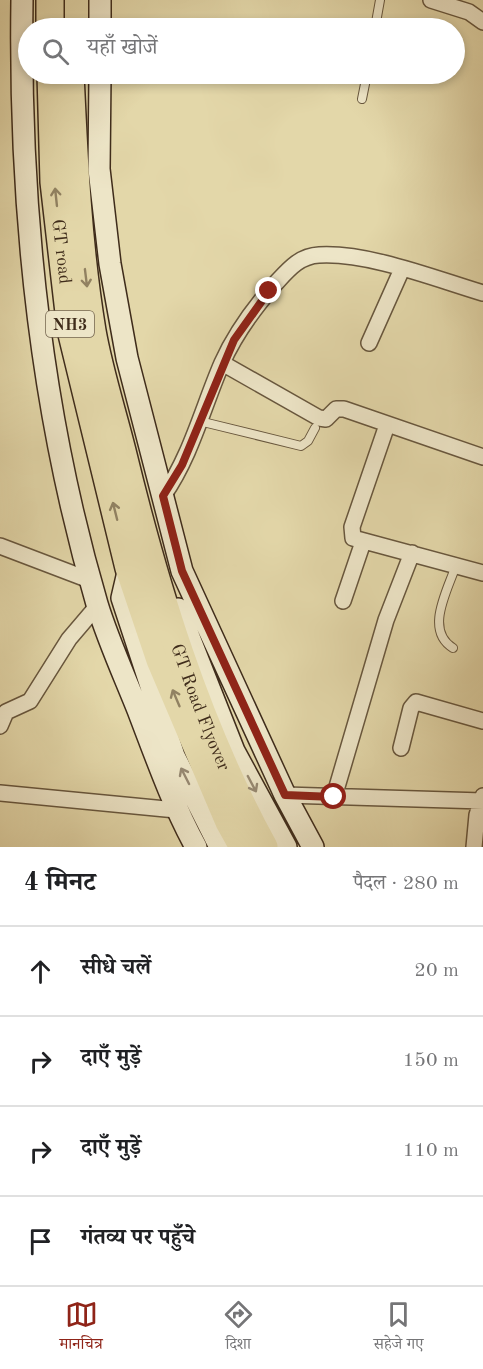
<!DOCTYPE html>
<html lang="hi">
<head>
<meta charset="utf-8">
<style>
  body { margin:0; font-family:"Old Standard TT","Noto Serif Devanagari",serif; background:#f6f6f6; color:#202124 }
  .stop { position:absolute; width:18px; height:18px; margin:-14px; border:4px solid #8f2418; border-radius:50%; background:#fff }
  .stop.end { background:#8f2418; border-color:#fff; box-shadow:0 2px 6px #0008 }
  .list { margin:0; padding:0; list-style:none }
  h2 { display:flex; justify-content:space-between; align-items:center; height:78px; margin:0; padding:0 24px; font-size:26px }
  h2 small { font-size:20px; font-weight:400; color:#757577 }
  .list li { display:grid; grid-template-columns:39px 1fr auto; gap:18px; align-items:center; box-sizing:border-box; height:90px; padding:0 24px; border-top:2px solid #e0e0e0 }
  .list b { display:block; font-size:22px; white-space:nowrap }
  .list em { font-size:20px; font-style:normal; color:#757577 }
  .icon { flex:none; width:33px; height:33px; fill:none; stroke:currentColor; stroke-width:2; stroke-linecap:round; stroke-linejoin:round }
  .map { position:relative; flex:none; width:483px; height:847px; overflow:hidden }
  .search { position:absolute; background:#fff; box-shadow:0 3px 9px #0003; left:18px; right:18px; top:18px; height:66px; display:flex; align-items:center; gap:15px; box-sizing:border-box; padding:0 21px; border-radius:33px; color:#757577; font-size:22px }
  .sheet { height:438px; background:#fff }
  nav { display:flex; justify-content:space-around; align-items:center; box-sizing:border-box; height:84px; border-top:2px solid #e0e0e0; background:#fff; font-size:16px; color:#757577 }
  nav a { display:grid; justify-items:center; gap:3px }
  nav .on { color:#8f2418 }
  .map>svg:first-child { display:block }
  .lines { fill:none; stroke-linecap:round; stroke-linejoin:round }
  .lane-casing { stroke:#68573e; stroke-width:10 }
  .street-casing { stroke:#68573e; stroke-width:18 }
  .secondary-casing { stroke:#3f2c1b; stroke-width:24 }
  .highway-casing { stroke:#3f2c1b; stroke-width:30 }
  .lane { stroke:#ede5c7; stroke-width:8 }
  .street { stroke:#ede5c7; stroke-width:15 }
  .secondary { stroke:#ede5c7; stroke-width:21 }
  .highway { stroke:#e3d7a9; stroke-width:27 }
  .oneway { stroke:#918262 }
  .oneway2 { stroke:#968871 }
  .route { stroke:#8f2418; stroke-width:8 }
  .labels { text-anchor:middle; stroke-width:5; stroke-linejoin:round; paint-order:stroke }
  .shield { fill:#ede5c7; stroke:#73644f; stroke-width:1.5 }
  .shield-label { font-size:16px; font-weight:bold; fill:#3f2c1b }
  .street-label { font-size:18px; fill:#3f2c1b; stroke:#ede5c7 }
</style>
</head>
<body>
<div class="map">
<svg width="483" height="847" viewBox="0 0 483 847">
  <rect width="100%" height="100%" fill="#e3d7a9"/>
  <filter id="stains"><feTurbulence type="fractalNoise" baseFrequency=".00333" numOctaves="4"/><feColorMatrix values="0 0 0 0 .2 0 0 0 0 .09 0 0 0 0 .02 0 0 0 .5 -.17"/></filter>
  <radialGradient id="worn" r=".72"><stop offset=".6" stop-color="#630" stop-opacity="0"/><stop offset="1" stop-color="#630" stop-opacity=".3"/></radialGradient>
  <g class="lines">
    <g class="lane-casing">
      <path id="lane" d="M 375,28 L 380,0
        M 362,99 L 367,74
        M 199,421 L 301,446 L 308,441 L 315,428
        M 453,648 C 424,630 448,590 456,565"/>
    </g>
    <g class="street-casing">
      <path id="street" d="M 431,0 L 469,12 L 483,22
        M 369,343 L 402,269
        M 222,363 L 319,418 L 326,419 L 336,409 L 344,409 L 483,457
        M 387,425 L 352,527 L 353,538 L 483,573
        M 163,496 C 191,456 203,407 222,363 C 235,334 254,308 275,284 C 288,270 299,256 319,255 C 368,252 436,279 483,293
        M 0,546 L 92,581
        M 343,601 L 363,542
        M 0,726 L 6,712 L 30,701 L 69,639 L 98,605
        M 401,748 L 411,708 L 416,702 L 483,721
        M 0,793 L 176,810
        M 285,795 L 483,801
        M 334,797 L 386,620 L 412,553
        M 474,847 L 477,815 L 483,796"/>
    </g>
    <g class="secondary-casing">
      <path id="secondary" d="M 22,0 C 19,202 40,410 97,604 C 108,640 124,675 138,710 C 156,757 172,803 196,847
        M 100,28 L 100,0
        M 100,74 L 99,169 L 110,264 L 127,358 L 182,571 L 285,795 L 313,847
        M 129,568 L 122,598 L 174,756 L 220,847
        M 178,609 L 234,751 L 286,847"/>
    </g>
    <g class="highway-casing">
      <g id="highway">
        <path d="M 50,28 L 50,0"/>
        <path id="s1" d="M 51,74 L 54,182 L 71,330 L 129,568 L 160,660 L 229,822 L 243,847"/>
        <path id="s2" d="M 70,74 C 74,160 78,246 92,331 C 99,371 112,411 122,451 C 155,587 196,723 264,847"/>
      </g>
    </g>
    <use href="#lane" class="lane"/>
    <use href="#street" class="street"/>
    <use href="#secondary" class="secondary"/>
    <use href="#highway" class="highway"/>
  </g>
  <defs><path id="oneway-shaft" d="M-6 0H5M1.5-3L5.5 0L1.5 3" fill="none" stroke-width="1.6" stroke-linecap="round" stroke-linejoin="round" transform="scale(1.5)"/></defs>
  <g class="oneway">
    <use href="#oneway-shaft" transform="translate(56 197) rotate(-96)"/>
    <use href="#oneway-shaft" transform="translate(86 278) rotate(83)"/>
    <use href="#oneway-shaft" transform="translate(115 511) rotate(-104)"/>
    <use href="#oneway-shaft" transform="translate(176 698) rotate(-113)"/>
  </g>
  <g class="oneway2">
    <use href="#oneway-shaft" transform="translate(185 776) rotate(-117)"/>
    <use href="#oneway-shaft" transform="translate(252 784) rotate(62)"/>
  </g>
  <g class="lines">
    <path class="route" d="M 269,291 L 234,340 L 182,465 L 163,496 L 182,571 L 285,795 L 334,797"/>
  </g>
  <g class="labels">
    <rect class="shield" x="46" y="311" width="48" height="26" rx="4.5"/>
    <g class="shield-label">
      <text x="70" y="330">NH3</text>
    </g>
    <g class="street-label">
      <text dy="6" stroke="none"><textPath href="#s1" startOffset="178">GT road</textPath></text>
      <text dy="6" stroke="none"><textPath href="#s2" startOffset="650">GT Road Flyover</textPath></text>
    </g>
  </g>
  <rect width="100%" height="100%" filter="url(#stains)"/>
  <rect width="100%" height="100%" fill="url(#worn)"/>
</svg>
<div class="stop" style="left:334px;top:797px"></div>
<div class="stop end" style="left:269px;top:291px"></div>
<div class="search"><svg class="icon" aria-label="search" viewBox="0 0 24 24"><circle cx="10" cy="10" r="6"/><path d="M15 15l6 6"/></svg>यहाँ खोजें</div>
</div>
<section class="sheet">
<h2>4 मिनट<small>पैदल · 280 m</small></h2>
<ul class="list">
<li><svg class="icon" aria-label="ahead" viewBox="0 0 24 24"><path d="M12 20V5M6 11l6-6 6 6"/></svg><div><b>सीधे चलें</b></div><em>20 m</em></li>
<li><svg class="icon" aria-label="right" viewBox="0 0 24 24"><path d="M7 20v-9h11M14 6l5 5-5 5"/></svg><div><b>दाएँ मुड़ें</b></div><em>150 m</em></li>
<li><svg class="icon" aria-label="right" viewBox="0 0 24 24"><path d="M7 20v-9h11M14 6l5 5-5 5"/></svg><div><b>दाएँ मुड़ें</b></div><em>110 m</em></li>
<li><svg class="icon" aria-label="arrive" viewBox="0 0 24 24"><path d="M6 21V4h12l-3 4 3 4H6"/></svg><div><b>गंतव्य पर पहुँचे</b></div></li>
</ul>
</section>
<nav>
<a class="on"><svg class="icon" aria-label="map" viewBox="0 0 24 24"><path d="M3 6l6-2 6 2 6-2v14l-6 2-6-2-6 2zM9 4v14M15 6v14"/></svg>मानचित्र</a>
<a><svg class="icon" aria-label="directions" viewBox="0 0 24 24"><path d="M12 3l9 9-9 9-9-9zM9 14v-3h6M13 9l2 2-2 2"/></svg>दिशा</a>
<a><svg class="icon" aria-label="saved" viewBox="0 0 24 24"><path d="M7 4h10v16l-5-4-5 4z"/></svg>सहेजे गए</a>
</nav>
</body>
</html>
